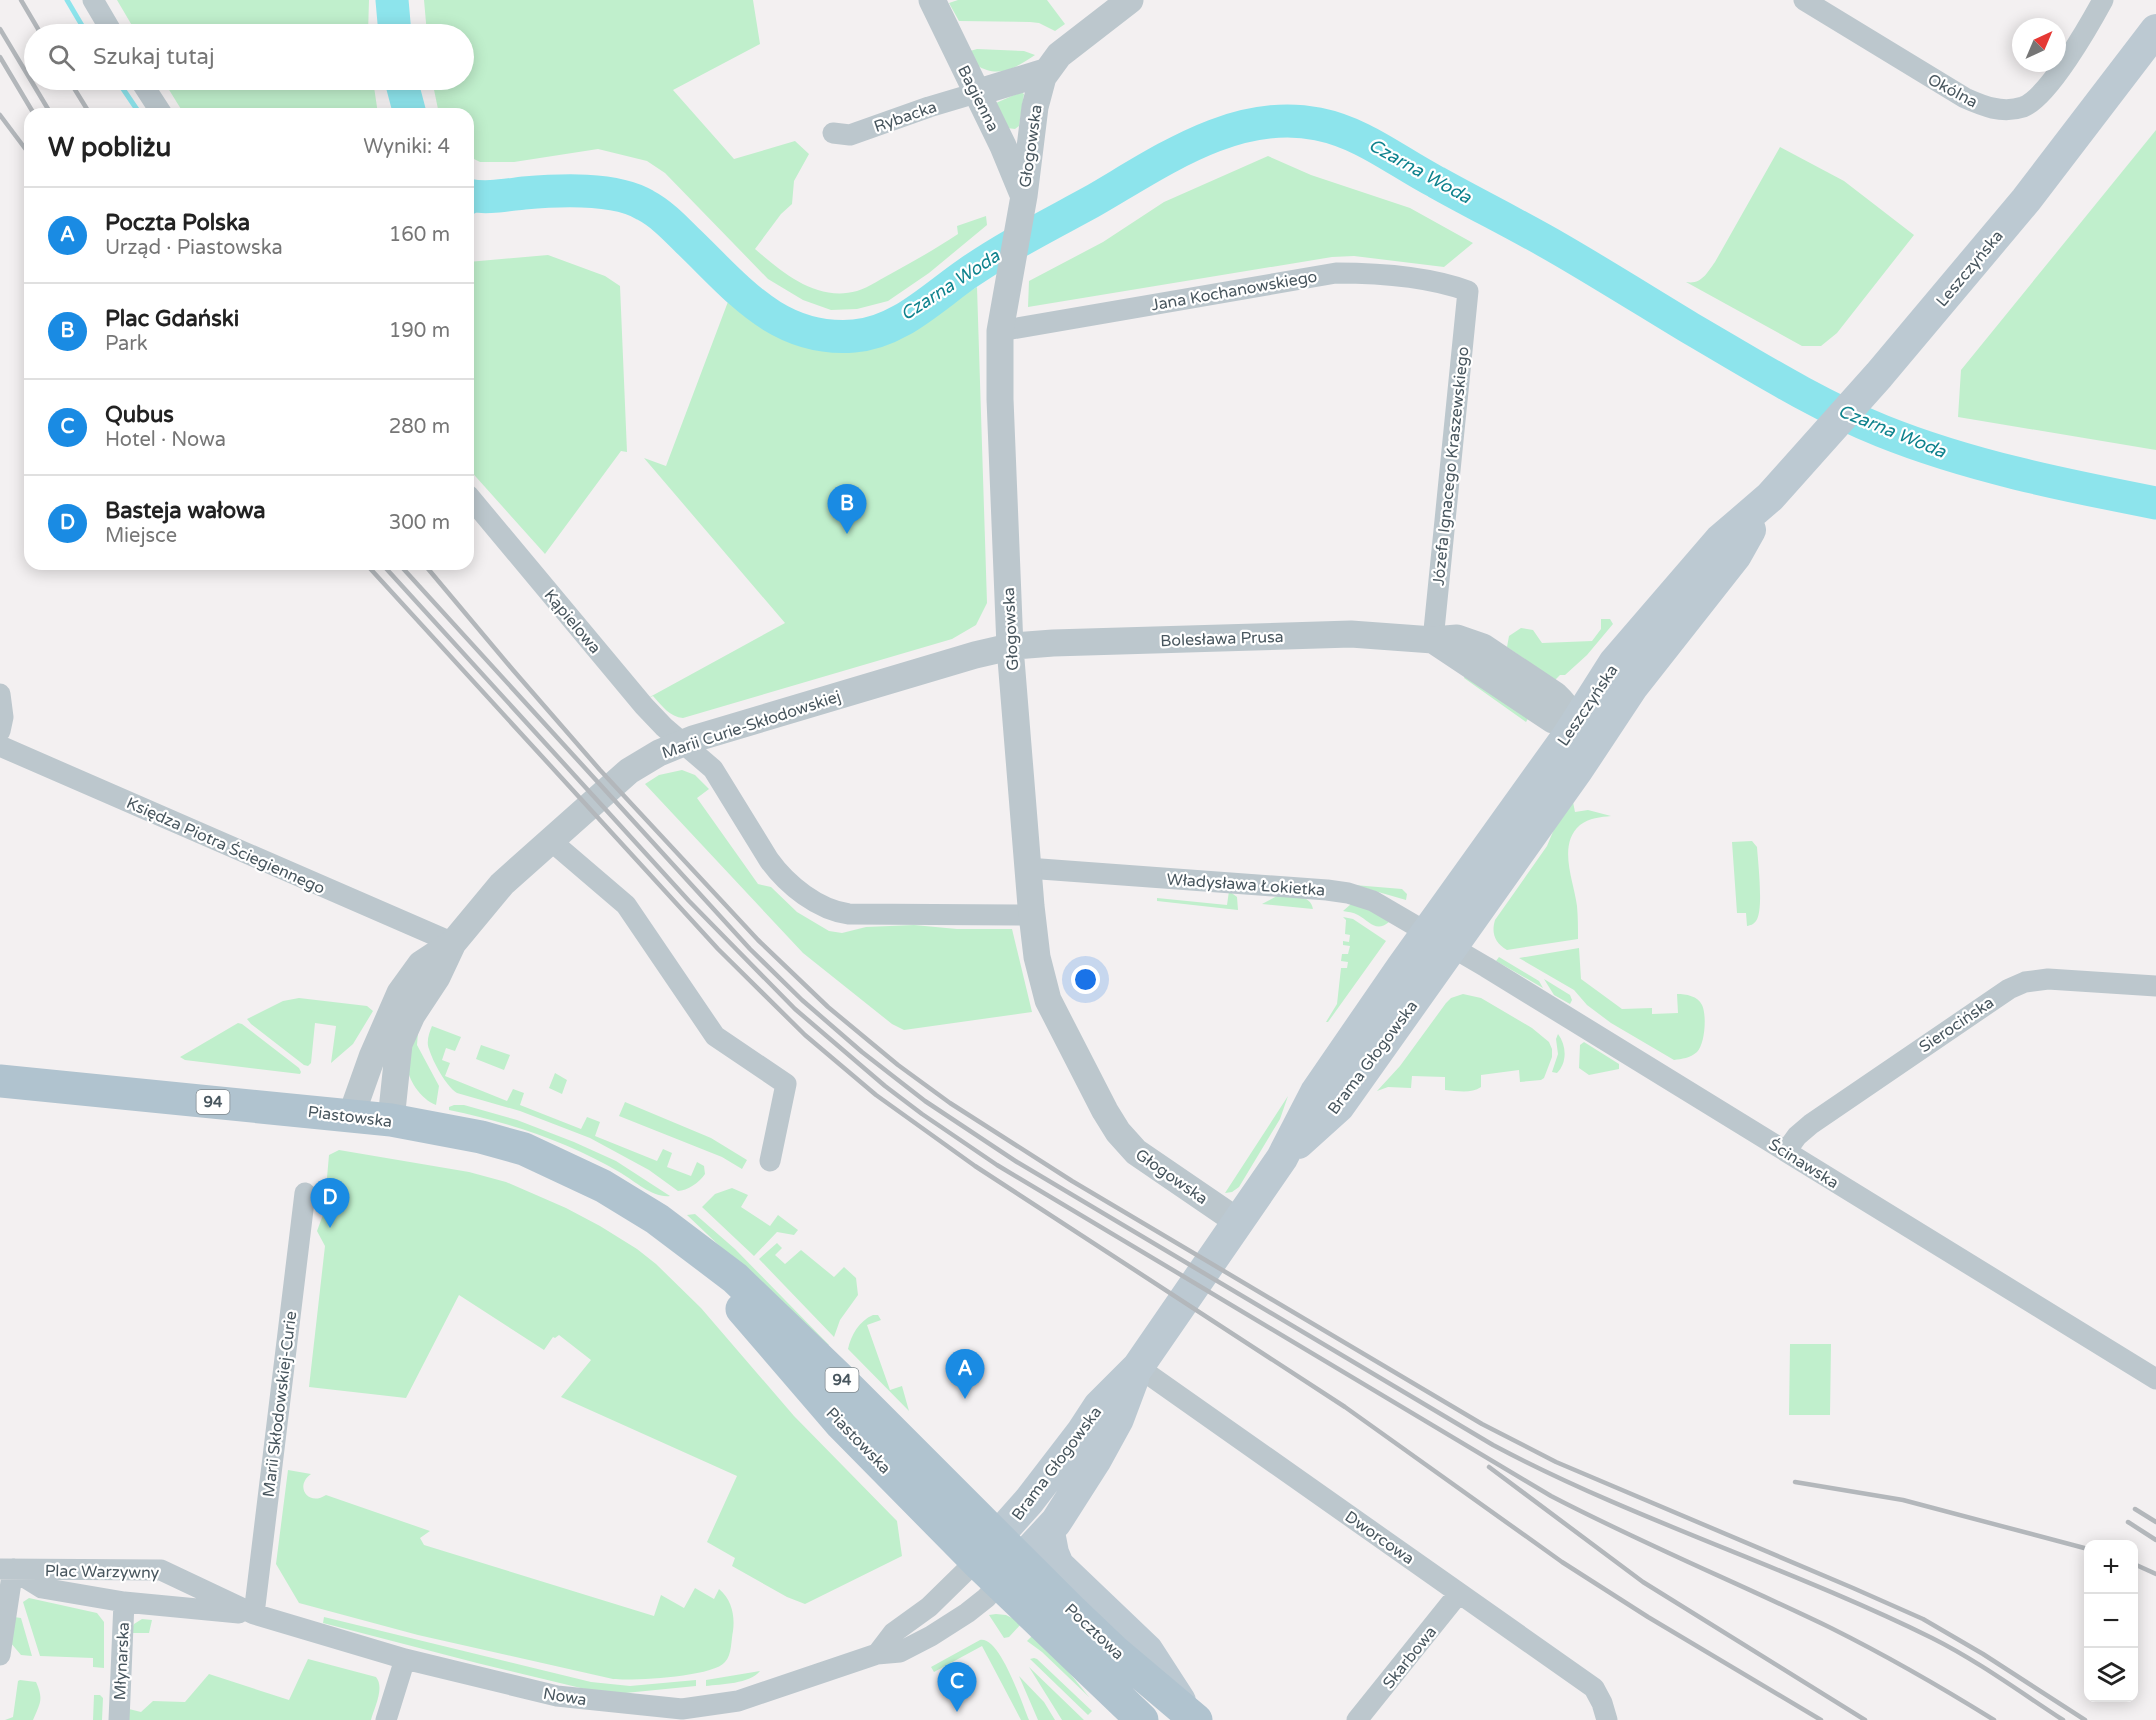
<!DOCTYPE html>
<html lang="pl">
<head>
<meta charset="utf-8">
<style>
  body { margin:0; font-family:"Varela Round",sans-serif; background:#f2f2f2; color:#222 }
  .controls { position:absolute; right:18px; bottom:18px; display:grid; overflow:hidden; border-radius:12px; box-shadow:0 3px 15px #0003 }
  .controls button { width:54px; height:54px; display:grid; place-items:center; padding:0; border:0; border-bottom:2px solid #e0e0e0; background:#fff; color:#222; font:30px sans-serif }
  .compass { position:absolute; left:2012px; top:18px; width:54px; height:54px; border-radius:50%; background:#fff; box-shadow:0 3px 15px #0003; rotate:44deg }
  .you { position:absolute; left:1086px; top:980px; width:21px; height:21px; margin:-15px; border:4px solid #fff; border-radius:50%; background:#1a73e8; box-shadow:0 0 0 9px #1a73e833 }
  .badge { display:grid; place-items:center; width:39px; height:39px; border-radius:50%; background:#1a8be3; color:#fff; font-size:20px; font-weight:700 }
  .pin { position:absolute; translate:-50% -50px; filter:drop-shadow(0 2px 3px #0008) }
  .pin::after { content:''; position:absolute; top:32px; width:21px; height:18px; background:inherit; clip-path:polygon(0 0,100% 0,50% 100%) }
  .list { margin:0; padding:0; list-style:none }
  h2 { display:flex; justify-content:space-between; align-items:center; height:78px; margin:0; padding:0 24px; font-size:26px }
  h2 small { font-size:20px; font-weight:400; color:#767676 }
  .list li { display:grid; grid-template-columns:39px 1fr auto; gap:18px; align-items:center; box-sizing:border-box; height:96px; padding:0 24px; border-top:2px solid #e0e0e0 }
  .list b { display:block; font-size:22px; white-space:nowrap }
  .list p { margin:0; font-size:20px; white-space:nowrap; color:#767676 }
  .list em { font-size:20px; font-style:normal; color:#767676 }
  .icon { flex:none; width:33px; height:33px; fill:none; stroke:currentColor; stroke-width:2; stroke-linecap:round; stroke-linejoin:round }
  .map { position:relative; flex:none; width:2156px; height:1720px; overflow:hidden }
  .search { position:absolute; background:#fff; box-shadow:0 3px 15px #0003; left:24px; top:24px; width:450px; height:66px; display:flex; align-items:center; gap:15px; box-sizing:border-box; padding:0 21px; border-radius:33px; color:#767676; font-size:22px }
  .panel { position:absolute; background:#fff; box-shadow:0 3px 15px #0003; left:24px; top:108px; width:450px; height:462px; border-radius:18px }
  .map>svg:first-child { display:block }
  .green { fill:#c0efcc }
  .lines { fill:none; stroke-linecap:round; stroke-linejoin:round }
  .stream { stroke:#8de4ec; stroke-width:5 }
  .river { stroke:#8de4ec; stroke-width:33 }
  .minor { stroke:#bcc7cd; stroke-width:21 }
  .tertiary { stroke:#bcc7cd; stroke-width:27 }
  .secondary { stroke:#bcc9d2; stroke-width:32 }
  .primary { stroke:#b0c3cf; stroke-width:33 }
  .rail { stroke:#b3b7bb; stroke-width:4.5 }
  .labels { text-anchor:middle; stroke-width:4.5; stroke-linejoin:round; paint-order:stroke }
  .shield { fill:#fff; stroke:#7f898e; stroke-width:1.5 }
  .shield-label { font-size:15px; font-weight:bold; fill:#48565e }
  .street-label { font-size:16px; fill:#48565e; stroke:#fff }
  .water-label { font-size:18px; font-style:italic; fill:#0e828d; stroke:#fff }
</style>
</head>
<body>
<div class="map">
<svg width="2156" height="1720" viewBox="0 0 2156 1720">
  <rect width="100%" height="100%" fill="#f3f0f1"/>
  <path class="green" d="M 117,0 L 369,0 L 368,34 L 137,34 Z
    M 424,0 L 753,0 L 760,44 L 673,90 L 734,159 L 795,141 L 809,154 L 794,181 L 792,204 L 781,214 L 755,249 C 783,273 817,302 857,291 C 870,287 882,278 894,272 C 916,260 937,248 958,234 L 957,226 L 986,216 L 987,225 L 929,273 L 888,301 L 857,309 L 831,310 L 803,300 L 768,279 L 665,173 L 647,161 L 598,149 L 514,162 L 480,162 L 468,156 L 468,114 L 439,114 L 432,80 L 464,80 L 464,34 L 427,34 Z
    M 958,0 L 1047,0 L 1065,24 L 1055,31 L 1039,23 L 1030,22 L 959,21 L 949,3 Z
    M 977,49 L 1024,51 L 1035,55 C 1015,68 999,79 976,65 L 970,51 Z
    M 163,80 L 373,80 L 378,114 L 184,114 Z
    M 1021,92 L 1024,94 L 1019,126 L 1015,129 L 1007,128 L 996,103 Z
    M 2156,130 L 2156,450 L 1958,417 L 1961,370 Z
    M 1780,147 L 1844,181 L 1914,235 L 1837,333 L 1821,346 L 1802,346 L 1686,282 C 1701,285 1707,273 1715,262 Z
    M 1268,156 L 1311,175 L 1410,208 L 1473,243 L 1444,267 L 1354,256 L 1332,257 L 1028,307 L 1029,281 L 1103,242 L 1164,202 Z
    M 548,255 L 605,276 L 620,286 L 627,452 L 621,451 L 545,554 L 468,468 L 468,262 Z
    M 977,287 L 987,603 L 976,625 L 952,639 L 683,718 C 670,717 662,706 653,696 L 648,698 L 785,623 L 644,458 L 666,466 L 729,299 L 749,316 L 787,340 L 818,349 L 843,350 L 872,347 Z
    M 1601,619 L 1610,619 L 1613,624 L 1587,655 L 1565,675 L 1560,675 L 1555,680 L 1507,647 L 1509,636 L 1521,628 L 1533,630 L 1542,643 L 1592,641 L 1601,629 Z
    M 1465,675 L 1529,717 L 1526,722 L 1464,678 Z
    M 682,770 L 695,775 L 709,789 L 697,798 L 758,884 L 771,887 L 797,912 L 829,931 L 842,933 L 866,927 L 914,925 L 957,929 L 1012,929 L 1032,1012 L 904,1030 L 892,1024 L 803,953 L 645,784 L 659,775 Z
    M 1572,797 L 1575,812 L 1588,810 L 1611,816 C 1601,817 1589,818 1580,825 C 1557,845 1574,881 1577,906 C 1578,917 1578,928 1578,939 L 1507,950 C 1495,943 1491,933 1495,920 L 1547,846 L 1562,810 Z
    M 1752,841 L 1757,847 C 1758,862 1764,911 1756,921 C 1753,925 1751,925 1747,926 L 1746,913 L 1737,913 L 1732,842 Z
    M 1354,885 L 1402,889 L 1407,894 L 1406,900 Z
    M 1229,891 L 1237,897 L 1238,910 L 1157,901 L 1157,898 L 1227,905 Z
    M 1279,895 C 1291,896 1311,894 1313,909 L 1262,904 Z
    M 1351,904 L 1361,904 L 1389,922 C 1376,933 1369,921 1358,915 C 1353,912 1348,912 1343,911 Z
    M 1343,917 L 1353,919 L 1386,941 L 1328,1022 L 1326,1022 L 1337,1004 L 1341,968 L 1347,968 L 1348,962 L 1341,961 L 1342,954 L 1348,954 L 1350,946 L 1343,945 L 1343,941 L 1349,942 L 1350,935 L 1345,934 L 1346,920 Z
    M 1579,948 L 1581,979 L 1622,1009 L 1652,1008 L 1652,1014 L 1678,1013 L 1677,994 C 1686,994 1698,996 1702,1005 C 1707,1015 1705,1044 1697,1052 C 1690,1058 1682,1059 1674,1060 L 1611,1023 L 1587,1005 L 1574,990 L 1519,958 Z
    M 1499,957 L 1539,981 L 1543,988 L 1496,961 Z
    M 1544,979 L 1570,995 L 1572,1000 L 1570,1004 L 1554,995 Z
    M 1463,994 L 1481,998 L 1532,1028 L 1549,1042 L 1552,1049 L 1552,1057 L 1544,1078 L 1541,1080 L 1520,1082 L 1519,1070 L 1481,1075 L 1481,1087 C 1471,1094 1457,1091 1445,1090 L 1445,1077 L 1412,1076 L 1411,1088 L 1388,1087 L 1377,1091 L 1400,1066 L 1446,1003 L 1451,998 Z
    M 299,998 L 367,1006 L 373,1011 L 353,1044 L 331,1063 L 336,1026 L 315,1023 L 311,1063 L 308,1066 L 304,1065 L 251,1024 L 247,1019 L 283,1001 Z
    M 238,1023 L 242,1024 L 299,1068 L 301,1072 L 300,1074 L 185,1060 L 180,1057 Z
    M 432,1026 L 461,1037 L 455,1051 L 446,1048 L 442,1060 L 450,1063 L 445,1076 L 507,1101 L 513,1089 L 524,1093 L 520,1105 L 581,1129 L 587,1117 L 600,1122 L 595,1136 L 657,1161 L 663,1149 L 672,1153 L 667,1167 L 691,1176 L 697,1162 L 704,1166 L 705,1174 C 700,1182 687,1191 678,1191 L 649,1170 L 590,1138 L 520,1111 L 457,1093 C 446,1086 433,1062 429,1049 C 426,1042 429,1033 432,1026 Z
    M 418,1032 L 417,1045 L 439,1086 L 436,1105 C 420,1099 405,1077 407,1059 C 409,1050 415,1041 418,1032 Z
    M 1558,1034 C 1567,1046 1567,1063 1557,1073 L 1552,1072 L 1558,1054 L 1556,1039 Z
    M 1584,1042 L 1619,1064 L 1619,1069 L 1589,1075 L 1579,1068 L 1580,1045 Z
    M 481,1045 L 510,1055 L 504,1070 L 476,1059 Z
    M 555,1073 L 567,1080 L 562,1094 L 549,1088 Z
    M 1288,1096 L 1280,1119 L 1239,1187 L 1232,1192 L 1225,1193 Z
    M 625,1102 L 711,1138 L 747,1160 L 742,1169 L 722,1157 L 619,1116 Z
    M 454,1105 L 464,1105 L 517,1120 L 574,1142 L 616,1161 L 670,1196 C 653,1198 636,1182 621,1173 C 569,1142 508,1122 449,1110 L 449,1107 Z
    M 339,1150 L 469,1172 L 506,1182 L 566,1208 L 600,1226 L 637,1249 L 656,1264 L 701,1308 L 794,1416 L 897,1521 L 902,1556 L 805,1604 L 787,1597 L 732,1566 L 735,1558 L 707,1542 L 737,1476 L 561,1397 L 591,1360 L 559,1335 L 555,1338 L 553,1337 L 544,1350 L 459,1295 L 406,1398 L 309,1387 L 325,1246 L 317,1231 L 324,1212 L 329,1155 Z
    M 732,1188 L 748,1195 L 741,1207 L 770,1226 L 778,1215 L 798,1230 L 794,1235 L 777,1232 L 754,1256 L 702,1207 L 715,1194 Z
    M 695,1214 L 735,1249 L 829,1345 L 826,1347 L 687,1215 Z
    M 777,1243 L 782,1248 L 775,1255 L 785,1264 L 801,1250 L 834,1277 L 844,1267 L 856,1278 L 858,1295 L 840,1320 L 834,1337 L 759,1259 Z
    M 873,1315 L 878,1315 L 881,1320 L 867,1325 L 890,1390 L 902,1386 L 909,1411 L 848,1349 C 851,1335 859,1321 873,1315 Z
    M 1790,1344 L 1831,1344 L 1830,1415 L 1789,1415 Z
    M 288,1470 L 311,1474 C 294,1486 308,1507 326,1495 L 430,1531 L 420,1538 L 424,1545 L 654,1616 L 661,1595 L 684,1608 L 695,1588 L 714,1599 L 719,1589 C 732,1600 735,1616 733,1631 C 731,1640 732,1655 725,1662 C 713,1677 633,1681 613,1679 L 418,1635 L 299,1603 L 276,1564 Z
    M 29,1598 L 97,1613 L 104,1622 L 104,1668 L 93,1667 L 93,1658 L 40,1656 L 23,1602 Z
    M 996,1614 L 1006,1615 L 1022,1623 L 1009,1637 L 1004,1638 L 989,1615 Z
    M 14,1617 L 21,1618 L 32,1656 L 21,1655 L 10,1642 Z
    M 324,1617 L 591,1682 L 630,1686 L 696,1680 L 696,1686 L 615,1694 L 589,1690 L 477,1663 L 323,1623 Z
    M 142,1619 L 152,1620 L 149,1633 L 130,1633 L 134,1624 Z
    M 1031,1637 L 1038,1637 L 1042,1639 L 1089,1697 L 1042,1652 L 1027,1641 Z
    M 980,1640 C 1000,1636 1022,1704 1029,1720 L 1021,1720 L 982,1646 L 934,1672 L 931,1667 Z
    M 1034,1658 L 1037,1659 L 1092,1711 L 1088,1715 L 1030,1659 Z
    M 308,1659 L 376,1677 C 385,1688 374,1708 371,1720 L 125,1720 L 125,1708 L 141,1712 L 153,1701 L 185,1702 L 209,1674 L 289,1700 Z
    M 1029,1667 L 1084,1720 L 1062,1720 Z
    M 760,1671 C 750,1684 721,1684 706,1686 L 706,1680 Z
    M 1019,1676 L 1044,1702 L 1055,1720 L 1038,1720 Z
    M 20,1680 L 36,1682 C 44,1700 40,1703 33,1720 L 5,1720 L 13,1717 L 18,1681 Z
    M 94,1695 L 100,1695 L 103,1698 L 102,1720 L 93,1720 Z"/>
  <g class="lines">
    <path class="stream" d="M 67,0 L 87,34
      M 117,80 L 140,114
      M 468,212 L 474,211 L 490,196"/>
    <path class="river" d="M 392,0 L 395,34
      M 401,80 L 410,114
      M 468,195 C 486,199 506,195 524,193 C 559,190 615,187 645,205 C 662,214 675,228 688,241 C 738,289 778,342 854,336 C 898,333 933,297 968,273 C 1007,246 1049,225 1091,202 C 1159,163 1235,107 1318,124 C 1363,133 1396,161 1436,182 C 1477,205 1520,226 1561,250 C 1604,275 1647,302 1690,328 C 1752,364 1815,404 1882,431 C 1969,466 2064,485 2156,503"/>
    <path class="minor" d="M 93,0 L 113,34
      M 1804,0 L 1965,98 C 1983,106 2002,114 2023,107 C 2048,98 2090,24 2103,0
      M 140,80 L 162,114
      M 833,133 L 850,135 L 929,107 L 976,93
      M 1000,331 L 1336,273 C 1379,273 1427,276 1468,291 L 1433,640
      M 468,495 L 644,706 L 664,727 L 713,769 L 769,860 C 787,885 818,910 849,914 L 1031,915
      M 0,694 L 3,717 L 0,731
      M 0,746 L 453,943
      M 550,840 L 626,905 L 715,1036 L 786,1084 L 770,1161
      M 1027,868 L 1327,890 L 1348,893 L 1373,901 L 1486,967 L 2156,1379
      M 1786,1151 L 1797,1136 L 1811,1124 L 2009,989 L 2025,982 L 2048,979 L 2156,986
      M 1138,1367 L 1594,1688 L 1602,1703 L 1607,1720
      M 0,1569 L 161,1570 L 254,1614 L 405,1659 L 557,1696 L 682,1709 L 738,1701 L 877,1654 L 900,1652 L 931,1636 L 967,1613 L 986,1598 L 1000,1583
      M 13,1570 L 42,1588 L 124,1602 L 239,1613
      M 254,1614 L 305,1193
      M 877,1654 L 893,1633 L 929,1607 L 976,1561
      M 0,1655 L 13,1569
      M 119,1720 L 124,1602
      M 386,1720 L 405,1659
      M 1357,1720 L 1459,1593"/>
    <path class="tertiary" d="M 932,0 L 1003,146 L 1022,192
      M 1130,0 L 1059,55 L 1043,77 L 1035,107 L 1024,196 L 1000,331 L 1000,399 L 1010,647 L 1031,906 L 1037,957 L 1048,1000 L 1105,1111 L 1118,1132 L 1136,1152 L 1237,1221
      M 976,93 L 1045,72
      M 1433,640 L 1553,720 L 1575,724 L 1587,723
      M 351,1116 L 372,1057 L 400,993 L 421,964 L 453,943
      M 391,1120 L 399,1044 L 412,1015 L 437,977 L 453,943 L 502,884 L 629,771 L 659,753 L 693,739 L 975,655 L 1014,646 L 1053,643 L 1351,634 L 1433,640 L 1457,638 L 1483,647 L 1555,695 C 1569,708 1578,723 1580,743"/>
    <path class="secondary" d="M 1298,1143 L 1339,1106 L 1578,769 L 1633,686 L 1736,555 L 1750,530
      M 1049,1532 L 1053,1553 L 1058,1565 L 1147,1650 L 1180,1701
      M 981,1555 L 1029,1501 L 1082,1432 L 1099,1406 L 1138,1367 L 1282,1158 L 1316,1092 L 1402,967 L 1569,734 L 1614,663 L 1720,540 L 1770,497 L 1879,375 L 2026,200 L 2156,30
      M 1003,1579 L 1056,1522 L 1095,1461 L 1118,1419 L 1133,1379"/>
    <path class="primary" d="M 0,1081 L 391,1120 L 481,1137 L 524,1149 L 603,1186 L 657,1219 L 735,1278 L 842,1381 L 1071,1610 L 1113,1650 L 1196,1720
      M 742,1309 L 841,1424 L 976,1561 L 1142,1720"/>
    <path class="rail" d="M 21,0 L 41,34
      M 0,29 L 51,114
      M 0,57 L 34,114
      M 69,80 L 90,114
      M 0,115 L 30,155
      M 366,564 L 718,949 L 805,1035 L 876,1095 L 975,1166 L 1345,1407 L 1562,1562 L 1648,1617 L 1821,1720
      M 382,564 L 689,901 L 795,1009 L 885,1086 L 922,1114 L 997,1165 L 1551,1496 C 1643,1544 1738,1583 1831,1628 C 1887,1656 1941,1687 1994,1720
      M 399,564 L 750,949 L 802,1000 L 862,1052 L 925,1101 L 1017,1162 L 1493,1445 C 1634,1520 1788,1567 1932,1638 C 1978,1661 2020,1692 2063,1720
      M 424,564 L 513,670 L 600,770 L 758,940 L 828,1007 L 898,1065 L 950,1103 L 1072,1181 L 1482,1424 L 1556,1462 L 1853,1588 L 1923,1619 L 1983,1654 L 2085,1720
      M 1489,1467 L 1643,1582 L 1865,1720
      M 1795,1482 L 1903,1500 L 2088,1549
      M 2135,1509 L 2156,1522
      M 2128,1522 L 2156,1540
      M 2134,1564 L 2156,1574"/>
  </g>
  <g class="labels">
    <g class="shield">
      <rect x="196.5" y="1090" width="33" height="24" rx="4.5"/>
      <rect x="825.5" y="1368" width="33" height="24" rx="4.5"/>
    </g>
    <g class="shield-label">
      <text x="213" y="1107">94</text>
      <text x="842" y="1385">94</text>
    </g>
    <g class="street-label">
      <text transform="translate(1953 90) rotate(28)" y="6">Okólna</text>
      <text transform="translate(979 98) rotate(63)" y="6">Bagienna</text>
      <text transform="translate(905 116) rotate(-19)" y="6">Rybacka</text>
      <text transform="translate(1030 146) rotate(-82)" y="6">Głogowska</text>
      <text transform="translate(1969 268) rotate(-50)" y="6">Leszczyńska</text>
      <text transform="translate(1234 290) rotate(-10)" y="6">Jana Kochanowskiego</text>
      <text transform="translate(1450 466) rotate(-84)" y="6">Józefa Ignacego Kraszewskiego</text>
      <text transform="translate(573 621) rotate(50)" y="6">Kąpielowa</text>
      <text transform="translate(1010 629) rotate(-93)" y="6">Głogowska</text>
      <text transform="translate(1222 638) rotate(-2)" y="6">Bolesława Prusa</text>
      <text transform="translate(1587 705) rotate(-56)" y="6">Leszczyńska</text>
      <text transform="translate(751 724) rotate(-18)" y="6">Marii Curie-Skłodowskiej</text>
      <text transform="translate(226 845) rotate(24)" y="6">Księdza Piotra Ściegiennego</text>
      <text transform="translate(1246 884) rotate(4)" y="6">Władysława Łokietka</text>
      <text transform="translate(1956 1024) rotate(-34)" y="6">Sierocińska</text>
      <text transform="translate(1372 1057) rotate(-53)" y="6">Brama Głogowska</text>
      <text transform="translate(350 1116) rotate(7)" y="6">Piastowska</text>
      <text transform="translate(1804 1163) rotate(32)" y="6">Ścinawska</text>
      <text transform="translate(1172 1176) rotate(35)" y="6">Głogowska</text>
      <text transform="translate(279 1404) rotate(-83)" y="6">Marii Skłodowskiej-Curie</text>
      <text transform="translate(859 1440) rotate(46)" y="6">Piastowska</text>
      <text transform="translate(1056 1463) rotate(-53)" y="6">Brama Głogowska</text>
      <text transform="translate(1380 1537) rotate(35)" y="6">Dworcowa</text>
      <text transform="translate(102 1571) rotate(1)" y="6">Plac Warzywny</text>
      <text transform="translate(1095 1631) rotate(43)" y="6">Pocztowa</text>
      <text transform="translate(1409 1657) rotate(-51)" y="6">Skarbowa</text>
      <text transform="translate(121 1661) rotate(-87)" y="6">Młynarska</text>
      <text transform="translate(565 1696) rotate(9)" y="6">Nowa</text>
    </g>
    <g class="water-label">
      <text transform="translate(1420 171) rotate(29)" y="6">Czarna Woda</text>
      <text transform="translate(950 285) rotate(-33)" y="6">Czarna Woda</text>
      <text transform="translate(1892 431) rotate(22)" y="6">Czarna Woda</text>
    </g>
  </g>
</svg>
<div class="controls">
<button>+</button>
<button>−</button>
<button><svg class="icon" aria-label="layers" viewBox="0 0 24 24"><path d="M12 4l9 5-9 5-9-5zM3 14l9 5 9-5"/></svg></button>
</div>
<svg class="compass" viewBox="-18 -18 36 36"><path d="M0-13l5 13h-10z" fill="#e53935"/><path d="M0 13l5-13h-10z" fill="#767676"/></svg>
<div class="you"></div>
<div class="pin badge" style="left:965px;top:1399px">A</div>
<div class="pin badge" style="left:847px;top:534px">B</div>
<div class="pin badge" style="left:957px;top:1712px">C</div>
<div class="pin badge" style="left:330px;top:1228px">D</div>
<div class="search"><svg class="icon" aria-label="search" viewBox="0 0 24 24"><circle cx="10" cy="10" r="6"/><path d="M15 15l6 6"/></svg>Szukaj tutaj</div>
<section class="panel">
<h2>W pobliżu<small>Wyniki: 4</small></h2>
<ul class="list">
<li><span class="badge">A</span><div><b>Poczta Polska</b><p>Urząd · Piastowska</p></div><em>160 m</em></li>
<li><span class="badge">B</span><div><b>Plac Gdański</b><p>Park</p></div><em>190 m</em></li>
<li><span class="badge">C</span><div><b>Qubus</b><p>Hotel · Nowa</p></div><em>280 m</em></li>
<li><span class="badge">D</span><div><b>Basteja wałowa</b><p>Miejsce</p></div><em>300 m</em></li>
</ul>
</section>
</div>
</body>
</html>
